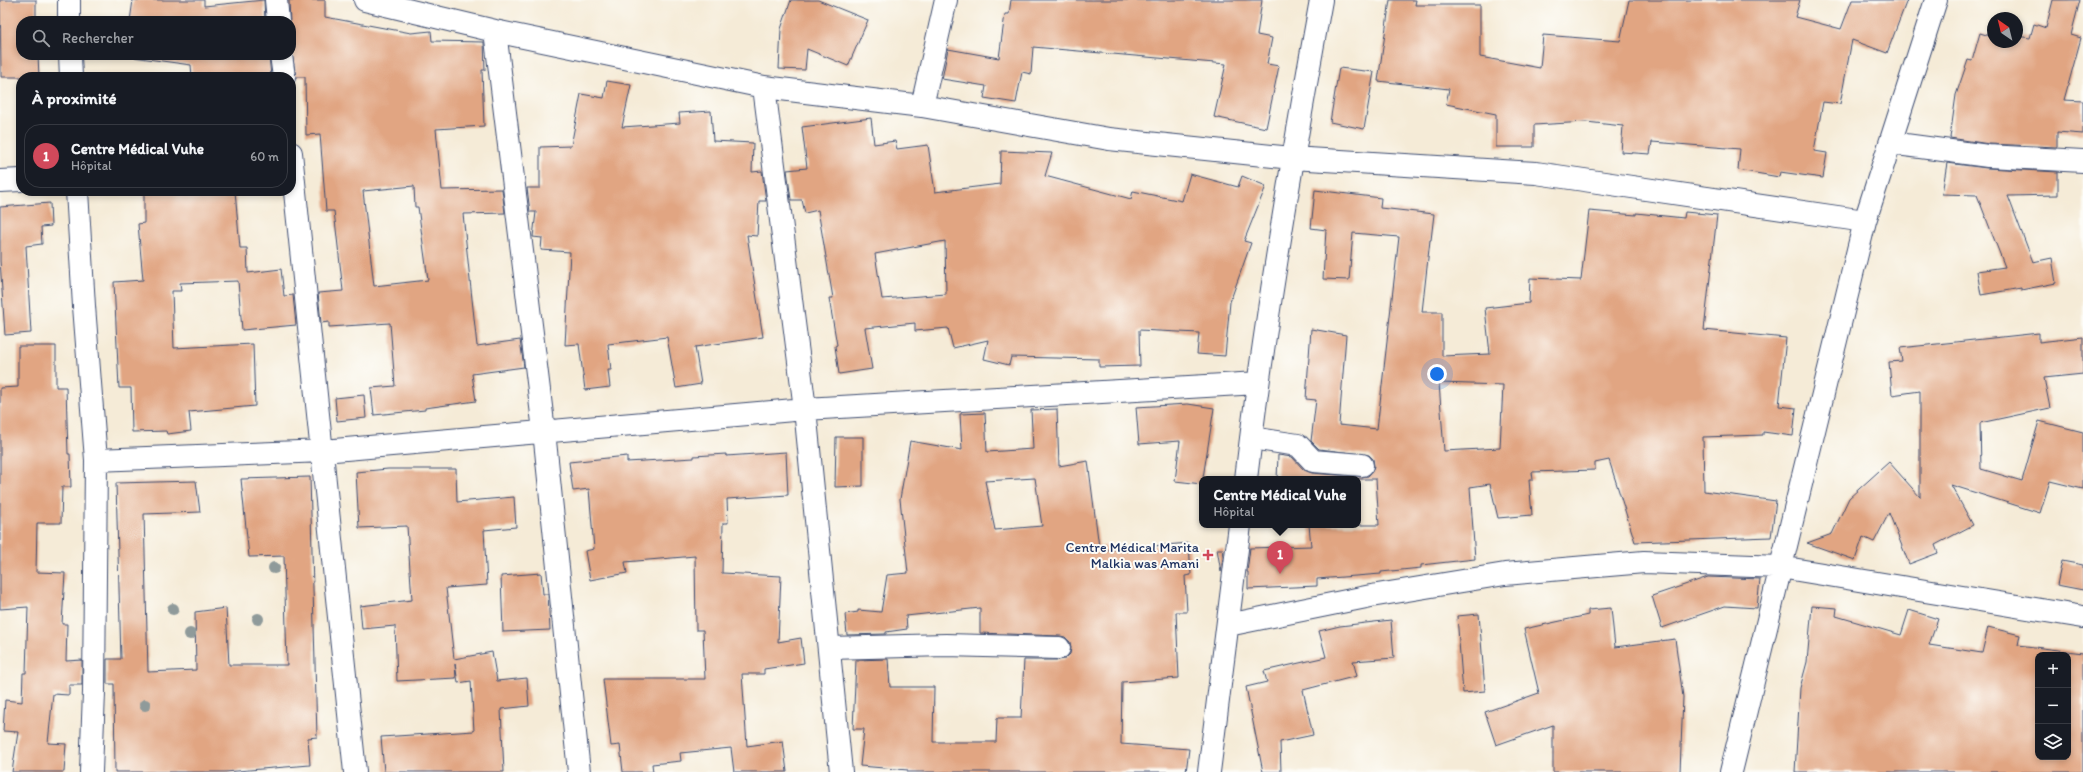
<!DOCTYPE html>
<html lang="fr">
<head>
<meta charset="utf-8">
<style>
  body { margin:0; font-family:Itim,sans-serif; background:#242831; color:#f1f3f6 }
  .controls { position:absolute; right:12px; bottom:12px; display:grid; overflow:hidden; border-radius:8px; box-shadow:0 2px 6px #0003 }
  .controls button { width:36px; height:36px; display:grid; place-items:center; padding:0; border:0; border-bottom:1px solid #363941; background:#171b24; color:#f1f3f6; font:20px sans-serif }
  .compass { position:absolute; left:1987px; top:12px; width:36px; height:36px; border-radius:50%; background:#171b24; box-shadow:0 2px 6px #0003; rotate:325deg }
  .you { position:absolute; left:1437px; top:374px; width:14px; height:14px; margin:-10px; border:3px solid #fff; border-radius:50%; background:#1a73e8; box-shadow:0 0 0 6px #1a73e833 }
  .badge { display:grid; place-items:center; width:26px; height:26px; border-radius:50%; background:#d1495b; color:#fff; font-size:13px; font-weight:700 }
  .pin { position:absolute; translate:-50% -33px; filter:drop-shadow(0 1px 2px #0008) }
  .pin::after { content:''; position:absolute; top:21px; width:14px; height:12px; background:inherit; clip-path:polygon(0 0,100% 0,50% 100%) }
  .popup { position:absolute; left:1199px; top:476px; width:162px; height:52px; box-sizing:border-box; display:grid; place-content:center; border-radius:8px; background:#171b24; filter:drop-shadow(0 1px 3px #0005); font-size:13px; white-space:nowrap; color:#9ea1a6 }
  .popup b { font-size:15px; color:#f1f3f6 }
  .popup::after { content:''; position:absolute; left:50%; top:100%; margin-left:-8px; border:8px solid transparent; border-top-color:#171b24 }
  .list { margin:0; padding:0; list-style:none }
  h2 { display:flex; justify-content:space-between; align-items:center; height:52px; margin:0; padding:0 16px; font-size:17px }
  h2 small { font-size:13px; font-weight:400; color:#9ea1a6 }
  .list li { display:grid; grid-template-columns:26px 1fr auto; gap:12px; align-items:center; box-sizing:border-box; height:64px; margin:0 8px 8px; padding:0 8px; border:1px solid #363941; border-radius:16px }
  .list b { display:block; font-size:15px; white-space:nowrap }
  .list p { margin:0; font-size:13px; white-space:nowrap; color:#9ea1a6 }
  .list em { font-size:13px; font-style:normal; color:#9ea1a6 }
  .icon { flex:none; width:22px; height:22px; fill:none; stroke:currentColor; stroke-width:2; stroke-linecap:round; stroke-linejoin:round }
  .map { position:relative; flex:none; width:2083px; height:772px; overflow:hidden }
  .search { position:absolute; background:#171b24; box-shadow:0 2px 6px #0003; left:16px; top:16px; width:280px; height:44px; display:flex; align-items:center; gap:10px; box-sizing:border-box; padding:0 14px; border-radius:16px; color:#9ea1a6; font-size:15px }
  .panel { position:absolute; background:#171b24; box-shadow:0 2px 6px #0003; left:16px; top:72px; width:280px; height:124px; border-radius:16px }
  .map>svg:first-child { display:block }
  .building { fill:#e1a582; fill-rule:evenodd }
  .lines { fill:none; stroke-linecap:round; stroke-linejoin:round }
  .street-casing { stroke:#3c4b70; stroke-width:24 }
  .street { stroke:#fff; stroke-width:22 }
  .tree { fill:#8f9a9a }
  .poi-dot { fill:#d1495b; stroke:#fdfcf7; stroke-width:1.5 }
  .labels { text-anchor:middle; stroke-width:4; stroke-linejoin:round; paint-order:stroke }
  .poi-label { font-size:14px; fill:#1b2f5e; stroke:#fdfcf7; text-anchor:end }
</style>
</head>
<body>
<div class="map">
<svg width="2083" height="772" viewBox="0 0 2083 772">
  <rect width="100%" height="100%" fill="#fdfcf7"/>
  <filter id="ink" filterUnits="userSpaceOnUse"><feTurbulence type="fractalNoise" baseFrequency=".025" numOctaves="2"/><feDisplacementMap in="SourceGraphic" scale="8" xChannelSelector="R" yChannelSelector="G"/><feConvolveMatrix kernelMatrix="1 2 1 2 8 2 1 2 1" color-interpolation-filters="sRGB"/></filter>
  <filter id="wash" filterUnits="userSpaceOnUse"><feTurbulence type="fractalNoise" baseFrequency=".012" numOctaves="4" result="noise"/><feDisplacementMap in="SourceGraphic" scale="16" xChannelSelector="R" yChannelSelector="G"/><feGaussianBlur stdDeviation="0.9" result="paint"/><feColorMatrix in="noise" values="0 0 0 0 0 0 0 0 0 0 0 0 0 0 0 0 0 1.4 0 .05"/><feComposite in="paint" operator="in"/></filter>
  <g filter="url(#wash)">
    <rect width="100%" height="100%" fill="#f5ebd7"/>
    <g id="blocks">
      <path class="building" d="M 0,0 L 36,0 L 36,21 L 21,21 L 21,55 L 38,55 L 39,77 L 1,77 Z
        M 133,0 L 204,0 L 204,6 L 264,0 L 265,21 L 130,21 Z
        M 289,0 L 325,0 L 325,17 L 411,33 L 431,31 L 432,41 L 484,42 L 485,70 L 482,70 L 484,126 L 436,129 L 442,190 L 502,189 L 505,213 L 463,214 L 477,346 L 520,340 L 524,367 L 472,374 L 476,401 L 425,408 L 425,410 L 374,415 L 371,388 L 395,386 L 390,323 L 329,327 L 329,322 L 321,323 L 318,293 L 343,291 L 334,211 L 326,211 L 320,134 L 306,135 L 305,77 L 296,77 L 291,48 ZM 414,186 L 415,207 L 418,207 L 428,280 L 374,286 L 363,191 Z
        M 791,0 L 818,0 L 868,20 L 848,66 L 807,49 L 805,70 L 779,69 L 781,29 Z
        M 1011,0 L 1262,0 L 1257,35 L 1272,38 L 1267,64 L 1279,66 L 1266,128 L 1214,117 L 1226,64 L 1033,47 L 1031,74 L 1022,72 L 1016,103 L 984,98 L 986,86 L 942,79 L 948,49 L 999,58 L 1005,14 L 1009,14 Z
        M 1390,0 L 1416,0 L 1415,5 L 1480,5 L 1480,57 L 1540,68 L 1543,35 L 1620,41 L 1629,0 L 1800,0 L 1795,17 L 1841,29 L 1852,0 L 1907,0 L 1887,53 L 1852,40 L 1840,104 L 1823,102 L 1814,151 L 1827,153 L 1823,178 L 1780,172 L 1779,177 L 1738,170 L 1740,149 L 1652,142 L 1650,154 L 1621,152 L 1623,126 L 1586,122 L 1534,125 L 1534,147 L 1496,147 L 1496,114 L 1446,104 L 1449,89 L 1378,81 Z
        M 2053,0 L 2080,0 L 2071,35 L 2081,38 L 2064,100 L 2083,101 L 2083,134 L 2057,132 L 2057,147 L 1989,144 L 1950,138 L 1956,95 L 1968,60 L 1972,61 L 1980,33 L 1993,37 L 1993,42 L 2010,42 L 2017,44 L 2017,36 L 2030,38 L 2034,24 L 2046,28 Z
        M 269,55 L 271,77 L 192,77 L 191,65 L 126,56 Z
        M 1339,68 L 1374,72 L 1364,129 L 1330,122 Z
        M 607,81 L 631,85 L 622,127 L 680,123 L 679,113 L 711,111 L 713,141 L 753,143 L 752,172 L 762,171 L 766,201 L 759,201 L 757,236 L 747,235 L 763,337 L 695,347 L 701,384 L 676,388 L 667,337 L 608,344 L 611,370 L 608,370 L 610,387 L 585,390 L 579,344 L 565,345 L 570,252 L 541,250 L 542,238 L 533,237 L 536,212 L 530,212 L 527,188 L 540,188 L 540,147 L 571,146 L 581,94 L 604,98 Z
        M 871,118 L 874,144 L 895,141 L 897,149 L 928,145 L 935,192 L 1000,184 L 1001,151 L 1052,153 L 1045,176 L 1131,199 L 1133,191 L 1182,201 L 1190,174 L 1238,187 L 1242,176 L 1266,186 L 1244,241 L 1251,243 L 1230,302 L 1225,356 L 1197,354 L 1199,333 L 1139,330 L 1140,366 L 1099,367 L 1099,359 L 1011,357 L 1009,365 L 984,359 L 988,340 L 953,348 L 948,328 L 915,331 L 915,323 L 865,328 L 872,369 L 839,374 L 835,346 L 837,345 L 829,298 L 833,298 L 818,210 L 805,213 L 802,200 L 791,200 L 787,170 L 807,168 L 802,127 ZM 945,241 L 946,294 L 882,299 L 875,254 Z
        M 1947,163 L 1987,168 L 2058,172 L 2058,195 L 2008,196 L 2033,262 L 2052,258 L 2056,283 L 2021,290 L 2021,288 L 1981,295 L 1977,271 L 2005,267 L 1977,195 L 1942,194 Z
        M 1315,190 L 1381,198 L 1380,208 L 1434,214 L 1431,240 L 1430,240 L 1422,312 L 1442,312 L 1442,356 L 1490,354 L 1485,308 L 1529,303 L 1530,278 L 1581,280 L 1589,211 L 1636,215 L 1636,213 L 1684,218 L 1685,212 L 1717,215 L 1704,330 L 1786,338 L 1779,406 L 1796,408 L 1793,436 L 1763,432 L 1763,435 L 1703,437 L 1704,491 L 1776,501 L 1771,537 L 1635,542 L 1609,460 L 1595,463 L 1595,470 L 1532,472 L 1533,480 L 1529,480 L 1532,515 L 1498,518 L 1490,484 L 1470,487 L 1475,559 L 1421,565 L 1421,568 L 1381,572 L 1381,574 L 1317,579 L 1317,586 L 1248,589 L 1248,572 L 1247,572 L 1250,548 L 1311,546 L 1309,525 L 1379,525 L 1376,479 L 1277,479 L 1278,455 L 1292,457 L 1304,470 L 1312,473 L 1361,477 L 1368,476 L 1372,472 L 1374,466 L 1373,459 L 1369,455 L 1319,449 L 1311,441 L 1316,400 L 1306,399 L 1311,329 L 1346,335 L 1339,425 L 1377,429 L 1399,237 L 1353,233 L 1349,280 L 1323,279 L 1326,230 L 1311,228 ZM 1439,383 L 1503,385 L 1500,448 L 1444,451 Z
        M 144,191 L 235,191 L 240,248 L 247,248 L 248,273 L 281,269 L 284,296 L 293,295 L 296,325 L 242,330 L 238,281 L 180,283 L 181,291 L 172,291 L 174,348 L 253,344 L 255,406 L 189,412 L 191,431 L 167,434 L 166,431 L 132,432 L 131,388 L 119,388 L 114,282 L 143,280 L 138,224 L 144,223 Z
        M 50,203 L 51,226 L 41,227 L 42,244 L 26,246 L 31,333 L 5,335 L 0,261 L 0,207 Z
        M 2039,333 L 2039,342 L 2083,337 L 2083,374 L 2044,378 L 2050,408 L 1980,423 L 1981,469 L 2022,481 L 2039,421 L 2083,432 L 2083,489 L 2050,481 L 2040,513 L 1951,485 L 1973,525 L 1935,545 L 1938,553 L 1909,564 L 1889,513 L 1874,542 L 1863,537 L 1855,560 L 1807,543 L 1832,534 L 1849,498 L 1889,462 L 1920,497 L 1920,391 L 1892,395 L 1889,362 L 1902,361 L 1900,348 Z
        M 18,346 L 56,346 L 56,387 L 66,387 L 68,454 L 70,454 L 71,487 L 62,487 L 61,523 L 37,523 L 36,572 L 65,573 L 62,624 L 67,624 L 66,661 L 82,660 L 82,685 L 69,685 L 69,695 L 53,694 L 48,743 L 66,744 L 64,772 L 12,772 L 18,732 L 3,731 L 5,700 L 22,702 L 23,673 L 26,673 L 28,607 L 0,609 L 0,388 L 18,387 Z
        M 364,395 L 366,418 L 337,421 L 335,398 Z
        M 1188,404 L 1214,408 L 1202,484 L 1175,481 L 1180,441 L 1139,444 L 1136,407 Z
        M 1057,409 L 1059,466 L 1088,461 L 1099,547 L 1106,546 L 1107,550 L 1189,543 L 1191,575 L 1185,576 L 1187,612 L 1176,612 L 1179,678 L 1122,682 L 1121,744 L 1189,749 L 1186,772 L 908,772 L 908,770 L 860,766 L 864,729 L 853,729 L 856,660 L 888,659 L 890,687 L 934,687 L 933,742 L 996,742 L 997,718 L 1021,718 L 1024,660 L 1059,660 L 1065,659 L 1070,654 L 1071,648 L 1070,642 L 1065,637 L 1060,636 L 980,633 L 980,608 L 906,616 L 907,629 L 886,632 L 886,634 L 847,635 L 845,614 L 858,612 L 858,610 L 881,612 L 887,575 L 908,573 L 900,499 L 910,441 L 962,450 L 960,414 L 985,413 L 987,452 L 1033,449 L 1031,410 ZM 1035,478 L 1042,526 L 995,530 L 985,481 Z
        M 836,437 L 863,437 L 863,486 L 835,487 Z
        M 786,452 L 788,495 L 727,499 L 728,523 L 723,523 L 722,573 L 781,576 L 778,642 L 801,638 L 804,663 L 764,669 L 764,674 L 742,674 L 747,746 L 783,741 L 787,772 L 734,772 L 731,748 L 680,753 L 681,761 L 652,764 L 653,772 L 623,772 L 620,745 L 611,746 L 603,679 L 705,679 L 703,630 L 696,630 L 695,556 L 625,562 L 627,573 L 590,580 L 585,551 L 594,549 L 589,489 L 573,491 L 569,462 L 627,456 L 627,462 L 694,458 L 694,456 L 726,454 L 726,456 Z
        M 388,469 L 456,469 L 457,502 L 514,497 L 516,527 L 484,530 L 487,585 L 446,588 L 454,659 L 492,652 L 497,681 L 527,678 L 529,706 L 501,709 L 504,772 L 384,772 L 381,737 L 474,731 L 471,681 L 458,683 L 455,664 L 456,678 L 397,681 L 395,626 L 362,629 L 360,606 L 412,600 L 407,526 L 359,528 L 356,472 Z
        M 310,477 L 317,737 L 308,738 L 310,765 L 225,772 L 115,772 L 114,684 L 107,684 L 107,659 L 121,659 L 116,483 L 196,481 L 200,512 L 144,514 L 148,672 L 196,670 L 195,612 L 226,608 L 229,665 L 287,665 L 284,556 L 249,557 L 241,479 Z
        M 1217,549 L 1224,549 L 1221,572 Z
        M 2062,561 L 2083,565 L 2083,590 L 2057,585 Z
        M 541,573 L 543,594 L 548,594 L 550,630 L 503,632 L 501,576 Z
        M 1708,577 L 1760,579 L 1757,608 L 1725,606 L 1662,628 L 1652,596 Z
        M 1812,606 L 1837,608 L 1836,616 L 1901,635 L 1909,610 L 1938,619 L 1929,645 L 1982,653 L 1988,627 L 2020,635 L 2018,645 L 2083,653 L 2083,772 L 1795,772 L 1800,688 L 1807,662 ZM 2038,655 L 2068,655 L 2068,757 L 2038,757 Z
        M 1611,608 L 1615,647 L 1675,639 L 1683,697 L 1680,772 L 1553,772 L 1553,725 L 1496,745 L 1485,712 L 1539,693 L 1524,629 L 1588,615 L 1588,610 Z
        M 1479,614 L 1485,691 L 1463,693 L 1457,616 Z
        M 1391,620 L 1394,658 L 1353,661 L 1357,676 L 1303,690 L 1313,735 L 1280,742 L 1281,772 L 1263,772 L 1246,687 L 1267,682 L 1264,671 L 1326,657 L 1319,631 L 1340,626 Z"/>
    </g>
  </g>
  <g filter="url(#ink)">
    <use href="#blocks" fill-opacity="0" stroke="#3c4b70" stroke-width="1"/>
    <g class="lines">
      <g class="street-casing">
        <path id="street" d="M 69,0 L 69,21
          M 276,0 L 278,21
          M 365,0 L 495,31 L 764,87 L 922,106 L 1109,139 L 1292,158 L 1536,173 L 1865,221
          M 495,31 L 544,431 L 579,772
          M 70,55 L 71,77
          M 281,55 L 284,77
          M 764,87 L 805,409 L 841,772
          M 922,106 L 946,0
          M 1890,143 L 1988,156 L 2083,161
          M 291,153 L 355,772
          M 0,181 L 21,180
          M 77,191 L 84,306 L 96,460 L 94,692 L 91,772
          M 1251,438 L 1298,445 L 1313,461 L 1362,465
          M 96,460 L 323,451 L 805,409 L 1258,383
          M 1246,479 C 1265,318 1292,159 1321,0
          M 1228,625 L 1371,596 L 1505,574 L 1644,562 L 1780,567 L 2083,617
          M 829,648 L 946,645 L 1059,648
          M 1209,772 L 1240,525
          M 1731,772 L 1865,221 L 1936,0"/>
      </g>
      <use href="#street" class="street"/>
    </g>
    <g class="tree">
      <circle cx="274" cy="568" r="6"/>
      <circle cx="173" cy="609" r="6"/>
      <circle cx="258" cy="619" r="6"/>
      <circle cx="190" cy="634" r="6"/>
      <circle cx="145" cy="705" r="6"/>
    </g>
  </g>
  <path class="poi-dot" d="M1206 549h4v4h4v4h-4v4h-4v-4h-4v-4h4z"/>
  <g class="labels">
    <g class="poi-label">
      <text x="1199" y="552">Centre Médical Marita<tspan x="1199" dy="16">Malkia was Amani</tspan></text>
    </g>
  </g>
</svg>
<div class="controls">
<button>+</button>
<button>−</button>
<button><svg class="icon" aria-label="layers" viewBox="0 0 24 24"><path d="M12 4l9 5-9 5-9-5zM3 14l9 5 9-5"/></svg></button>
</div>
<svg class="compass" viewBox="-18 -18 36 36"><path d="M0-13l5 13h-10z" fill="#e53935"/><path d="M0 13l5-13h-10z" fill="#9ea1a6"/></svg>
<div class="you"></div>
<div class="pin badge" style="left:1280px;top:574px">1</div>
<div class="popup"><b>Centre Médical Vuhe</b>Hôpital</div>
<div class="search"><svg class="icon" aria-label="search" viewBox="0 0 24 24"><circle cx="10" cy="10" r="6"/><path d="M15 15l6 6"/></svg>Rechercher</div>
<section class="panel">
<h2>À proximité<small></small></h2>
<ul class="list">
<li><span class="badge">1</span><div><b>Centre Médical Vuhe</b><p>Hôpital</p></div><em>60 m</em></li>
</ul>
</section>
</div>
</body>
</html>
